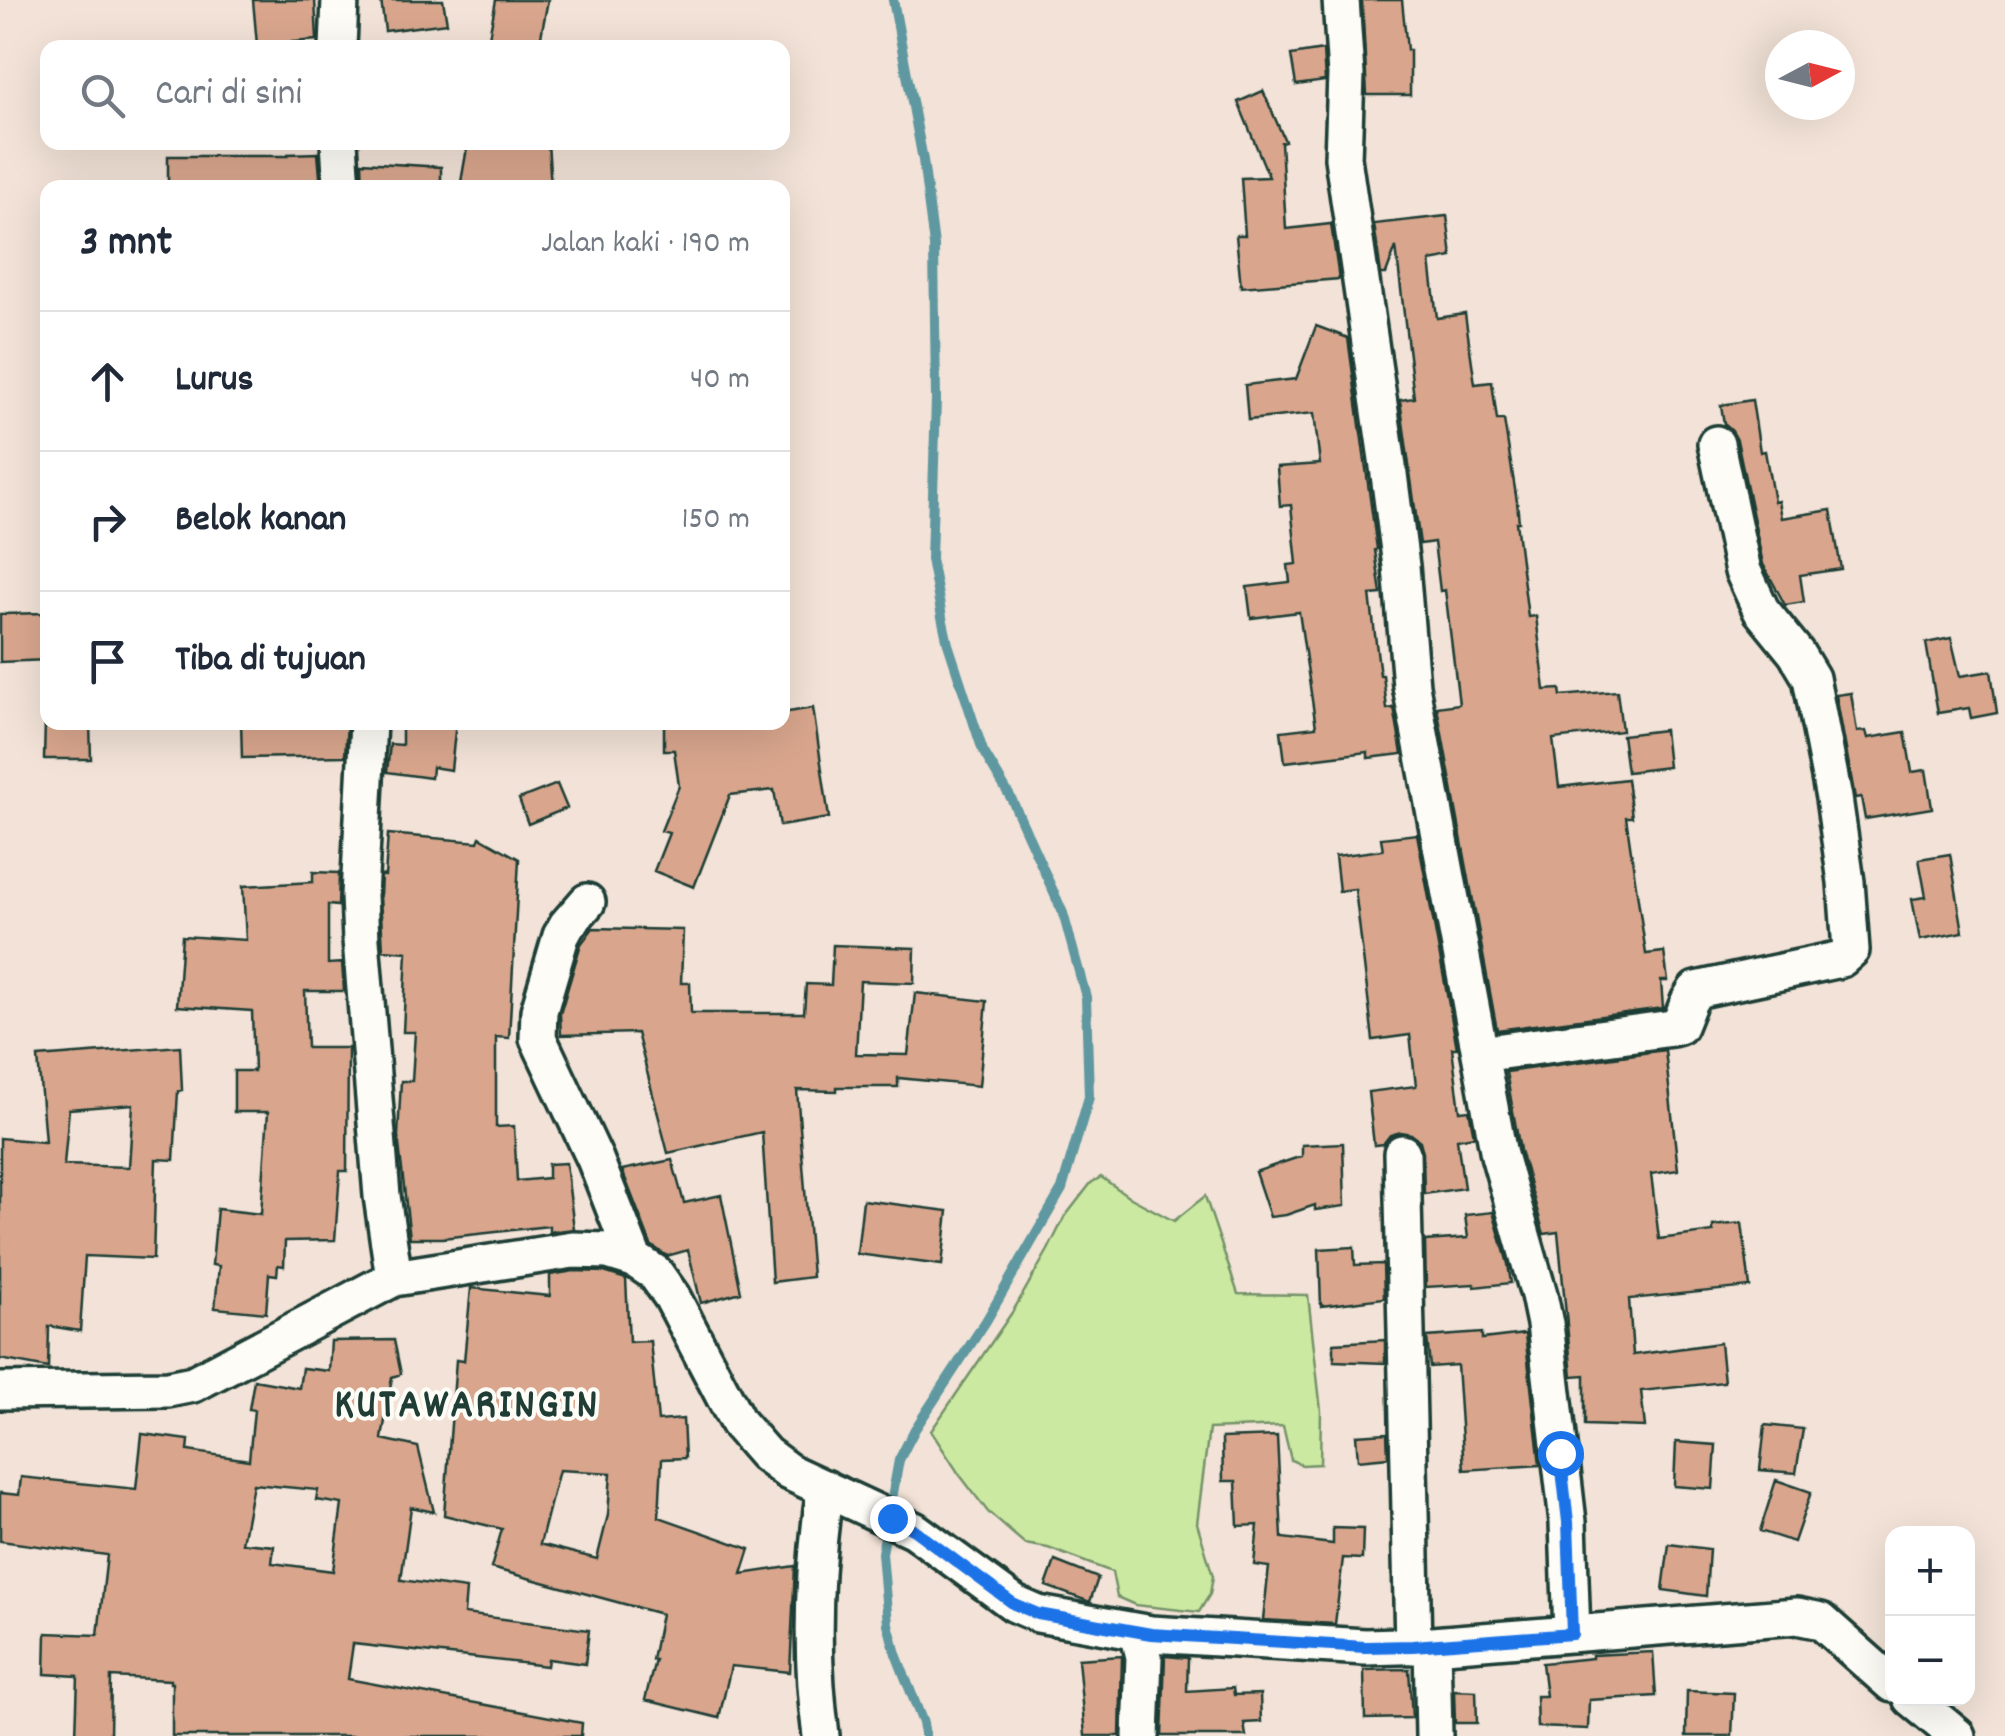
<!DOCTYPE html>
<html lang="id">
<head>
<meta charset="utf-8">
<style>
  body { margin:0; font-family:Dekko,sans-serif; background:#f2f2f3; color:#1f2937 }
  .controls { position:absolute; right:30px; bottom:30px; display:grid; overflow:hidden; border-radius:20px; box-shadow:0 10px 40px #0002 }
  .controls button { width:90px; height:90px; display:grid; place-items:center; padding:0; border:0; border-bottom:2px solid #e0e1e3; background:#fff; color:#1f2937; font:50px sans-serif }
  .compass { position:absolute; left:1765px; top:30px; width:90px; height:90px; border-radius:50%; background:#fff; box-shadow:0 10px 40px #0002; rotate:83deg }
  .stop { position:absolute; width:30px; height:30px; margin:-22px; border:8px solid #1a73e8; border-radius:50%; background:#fff }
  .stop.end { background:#1a73e8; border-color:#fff; box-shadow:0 2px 10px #0008 }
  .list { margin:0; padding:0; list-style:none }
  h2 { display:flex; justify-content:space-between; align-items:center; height:130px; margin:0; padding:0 40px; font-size:42px }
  h2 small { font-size:32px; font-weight:400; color:#747a83 }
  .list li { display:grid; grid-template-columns:65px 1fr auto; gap:30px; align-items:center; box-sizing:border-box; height:140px; padding:0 40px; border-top:2px solid #e0e1e3 }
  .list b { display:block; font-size:38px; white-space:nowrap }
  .list em { font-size:32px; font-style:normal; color:#747a83 }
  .icon { flex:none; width:55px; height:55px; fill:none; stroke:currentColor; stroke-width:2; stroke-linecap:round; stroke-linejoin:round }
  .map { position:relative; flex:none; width:2005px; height:1736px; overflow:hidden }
  .search { position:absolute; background:#fff; box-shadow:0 10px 40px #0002; left:40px; top:40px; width:750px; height:110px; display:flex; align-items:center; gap:25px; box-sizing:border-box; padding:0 35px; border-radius:20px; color:#747a83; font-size:38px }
  .panel { position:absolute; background:#fff; box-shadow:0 10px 40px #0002; left:40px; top:180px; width:750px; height:550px; border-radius:20px }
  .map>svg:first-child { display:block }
  .green { fill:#cbe9a1; stroke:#75936a; stroke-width:2.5 }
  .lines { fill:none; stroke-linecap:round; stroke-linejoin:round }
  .stream { stroke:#5e98a0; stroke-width:10 }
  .building { fill:#d9a68d; stroke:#1f3d34; stroke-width:2.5; fill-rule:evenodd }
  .minor-casing { stroke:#1f3d34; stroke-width:42 }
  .minor { stroke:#fdfcf7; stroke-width:35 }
  .route { stroke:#1a73e8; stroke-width:12 }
  .labels { text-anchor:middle; stroke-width:8; stroke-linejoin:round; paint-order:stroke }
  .district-label { font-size:42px; font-weight:bold; letter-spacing:2.5px; fill:#1f3d34; stroke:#fdfcf7 }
</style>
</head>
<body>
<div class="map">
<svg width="2005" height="1736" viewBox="0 0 2005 1736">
  <rect width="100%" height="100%" fill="#f2e2d7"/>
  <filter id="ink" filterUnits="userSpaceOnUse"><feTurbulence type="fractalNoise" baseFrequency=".01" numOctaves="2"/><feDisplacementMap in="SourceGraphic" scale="20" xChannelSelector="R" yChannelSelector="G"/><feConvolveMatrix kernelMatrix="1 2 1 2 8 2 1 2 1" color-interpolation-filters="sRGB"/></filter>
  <g filter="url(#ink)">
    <path class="green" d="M 1101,1177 L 1131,1198 L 1174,1221 L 1205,1196 L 1238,1294 L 1308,1295 L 1321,1411 L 1320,1464 L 1302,1465 L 1291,1460 L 1283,1426 L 1209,1429 L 1197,1523 L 1213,1576 L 1210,1594 L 1199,1612 L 1135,1605 L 1117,1597 L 1112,1572 L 1048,1548 L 1025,1544 L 988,1512 L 959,1474 L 931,1431 L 1013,1311 L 1048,1250 L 1064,1218 L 1091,1183 Z"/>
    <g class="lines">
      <path class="stream" d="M 893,0 L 923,160 L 934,246 L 936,399 L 931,559 L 942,617 L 948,644 L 983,751 L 1011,798 L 1063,913 L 1086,997 L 1089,1097 L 1062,1189 L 986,1321 L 915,1429 L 899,1460 L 882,1553 L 888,1624 L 896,1654 L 923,1723 L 925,1736"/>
    </g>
    <path class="building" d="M 253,0 L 315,0 L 317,40 L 257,45 Z
      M 381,0 L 443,0 L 447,23 L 385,31 Z
      M 496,0 L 548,0 L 539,47 L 489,37 Z
      M 1362,0 L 1402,0 L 1407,50 L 1410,50 L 1410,95 L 1367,95 Z
      M 1323,50 L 1325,81 L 1296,85 L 1291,55 Z
      M 1263,91 L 1285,141 L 1281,142 L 1286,229 L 1331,224 L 1339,279 L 1241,287 L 1236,235 L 1245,235 L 1241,178 L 1269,177 L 1238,102 Z
      M 468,142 L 548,142 L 551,188 L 460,188 Z
      M 318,153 L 321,188 L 168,188 L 168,156 L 288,156 L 288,154 Z
      M 362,162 L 441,167 L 441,188 L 363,188 Z
      M 1447,216 L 1452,257 L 1430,261 L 1437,318 L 1465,314 L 1475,384 L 1492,382 L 1497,420 L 1504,420 L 1517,502 L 1519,522 L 1516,522 L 1528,617 L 1536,616 L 1545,690 L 1560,689 L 1561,696 L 1617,691 L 1622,731 L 1553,739 L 1559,787 L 1627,779 L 1632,817 L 1626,817 L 1646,954 L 1664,952 L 1668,981 L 1661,981 L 1663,1008 L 1497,1030 L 1437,707 L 1459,704 L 1445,590 L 1440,591 L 1434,542 L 1420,544 L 1400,400 L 1414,398 L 1396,247 L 1386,274 L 1381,274 L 1374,224 Z
      M 1316,326 L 1348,338 L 1377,549 L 1375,550 L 1381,594 L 1370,595 L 1380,675 L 1383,675 L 1387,709 L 1394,708 L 1402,754 L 1368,758 L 1368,752 L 1285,762 L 1281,731 L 1316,727 L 1299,612 L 1251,618 L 1247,587 L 1290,582 L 1288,565 L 1297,564 L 1291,505 L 1280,506 L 1277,467 L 1320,464 L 1314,413 L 1248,420 L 1245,385 L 1296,379 Z
      M 1752,400 L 1760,452 L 1765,451 L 1774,502 L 1778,501 L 1781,518 L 1831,510 L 1841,569 L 1800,575 L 1804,602 L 1785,605 L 1763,564 L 1737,440 L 1732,431 L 1724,424 L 1721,405 Z
      M 48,613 L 48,660 L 0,662 L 0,614 Z
      M 1951,638 L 1960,676 L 1991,671 L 1997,713 L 1971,718 L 1969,708 L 1938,713 L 1926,643 Z
      M 1851,693 L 1857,732 L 1866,731 L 1868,738 L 1905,732 L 1912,772 L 1926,770 L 1932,808 L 1865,819 L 1861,797 L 1855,798 L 1836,695 Z
      M 813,708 L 829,818 L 780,826 L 774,790 L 730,795 L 694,887 L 654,871 L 669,833 L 661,831 L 679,786 L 674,750 L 664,750 L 664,722 L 782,722 L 782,713 Z
      M 45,722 L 90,722 L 91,759 L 44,759 Z
      M 241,722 L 347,722 L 345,756 L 242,758 Z
      M 402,722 L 456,722 L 451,770 L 432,767 L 431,778 L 387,772 L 390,744 L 402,745 Z
      M 1664,730 L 1668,767 L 1627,772 L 1622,735 Z
      M 557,784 L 567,808 L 528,824 L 519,799 Z
      M 388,834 L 478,842 L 480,837 L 519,859 L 509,1038 L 496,1037 L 496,1127 L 514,1126 L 517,1181 L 548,1178 L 548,1164 L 566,1163 L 574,1229 L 549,1232 L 549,1226 L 442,1238 L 410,1238 L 398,1136 L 401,1081 L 412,1081 L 415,1032 L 403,1032 L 407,952 L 383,950 L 380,896 L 381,875 L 385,876 Z
      M 1417,834 L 1457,1048 L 1452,1048 L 1460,1111 L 1469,1110 L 1474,1136 L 1457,1139 L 1464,1188 L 1424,1194 L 1423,1153 L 1420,1141 L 1411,1134 L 1401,1132 L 1390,1135 L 1383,1144 L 1374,1145 L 1368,1092 L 1416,1086 L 1410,1035 L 1373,1040 L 1355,889 L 1339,891 L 1335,856 L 1383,850 L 1381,838 Z
      M 1950,854 L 1963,932 L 1920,940 L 1912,899 L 1926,897 L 1919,859 Z
      M 313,872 L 339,873 L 338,906 L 328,905 L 328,964 L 342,963 L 344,991 L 305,991 L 307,1048 L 348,1048 L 347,1171 L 340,1171 L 335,1240 L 285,1241 L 284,1266 L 278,1265 L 277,1275 L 269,1274 L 266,1313 L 215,1308 L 219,1266 L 212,1265 L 217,1209 L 261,1214 L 268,1112 L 234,1112 L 234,1071 L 254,1071 L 252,1011 L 177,1006 L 182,936 L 246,940 L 243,886 L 313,882 Z
      M 593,928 L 683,930 L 681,983 L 690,983 L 691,1013 L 804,1013 L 806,984 L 831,985 L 833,945 L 915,948 L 914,983 L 860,981 L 856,1054 L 908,1055 L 915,993 L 987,1001 L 979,1086 L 898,1078 L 898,1087 L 837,1087 L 837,1091 L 797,1090 L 812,1277 L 772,1282 L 762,1132 L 668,1153 L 637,1033 L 561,1035 L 560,1014 L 581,944 Z
      M 180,1046 L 182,1090 L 178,1091 L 174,1160 L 156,1159 L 153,1259 L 85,1256 L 80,1331 L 49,1326 L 48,1368 L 0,1359 L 0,1138 L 45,1142 L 38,1057 ZM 133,1104 L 129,1167 L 64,1165 L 69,1109 Z
      M 1665,1050 L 1678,1170 L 1651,1174 L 1659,1239 L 1713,1232 L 1713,1226 L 1742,1223 L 1750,1287 L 1629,1299 L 1633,1355 L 1720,1343 L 1724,1382 L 1641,1391 L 1645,1427 L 1585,1425 L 1585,1375 L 1572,1376 L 1558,1232 L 1544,1234 L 1520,1150 L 1506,1072 Z
      M 1343,1143 L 1345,1206 L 1315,1210 L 1315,1205 L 1286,1215 L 1270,1217 L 1255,1172 L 1302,1156 L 1302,1145 Z
      M 672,1160 L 684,1203 L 721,1195 L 741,1292 L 701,1303 L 688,1250 L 667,1256 L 651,1245 L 622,1170 Z
      M 863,1200 L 948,1211 L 942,1265 L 857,1254 Z
      M 1493,1212 L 1508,1264 L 1511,1283 L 1475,1287 L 1474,1284 L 1426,1287 L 1425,1241 L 1468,1238 L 1465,1215 Z
      M 1354,1247 L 1355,1265 L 1383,1264 L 1384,1298 L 1321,1306 L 1319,1249 Z
      M 574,1271 L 604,1272 L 626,1279 L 629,1342 L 650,1341 L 658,1421 L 683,1419 L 685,1458 L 662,1459 L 659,1517 L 750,1549 L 742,1574 L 795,1566 L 790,1672 L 731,1666 L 719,1718 L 645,1700 L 655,1660 L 652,1660 L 661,1614 L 491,1568 L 502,1529 L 444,1515 L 456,1360 L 464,1361 L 471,1288 L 550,1296 L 550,1275 ZM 559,1470 L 611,1473 L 608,1515 L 597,1559 L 540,1544 Z
      M 1482,1333 L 1482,1339 L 1525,1334 L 1540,1465 L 1464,1470 L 1457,1365 L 1430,1367 L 1427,1337 Z
      M 394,1340 L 401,1374 L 392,1377 L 382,1439 L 418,1447 L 434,1512 L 411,1507 L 401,1580 L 466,1589 L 464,1614 L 589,1630 L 585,1664 L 548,1659 L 547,1666 L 353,1644 L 348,1679 L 582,1723 L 581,1736 L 172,1736 L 172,1683 L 170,1683 L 170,1680 L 111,1677 L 110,1736 L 76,1736 L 78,1676 L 45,1674 L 46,1633 L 98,1635 L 107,1555 L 0,1541 L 0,1493 L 19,1495 L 21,1477 L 136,1489 L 142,1434 L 189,1440 L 188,1451 L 249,1460 L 254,1410 L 249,1409 L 254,1380 L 299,1388 L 302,1368 L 329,1371 L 331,1341 ZM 253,1484 L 318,1490 L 316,1500 L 342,1504 L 333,1571 L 272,1563 L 274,1546 L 242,1543 Z
      M 1385,1340 L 1385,1363 L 1334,1361 L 1334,1343 Z
      M 1765,1425 L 1803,1429 L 1796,1473 L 1760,1470 Z
      M 1387,1433 L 1388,1457 L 1358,1460 L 1356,1435 Z
      M 1277,1436 L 1282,1538 L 1333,1544 L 1333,1528 L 1363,1529 L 1362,1559 L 1343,1558 L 1335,1624 L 1263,1620 L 1269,1567 L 1254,1565 L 1258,1525 L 1238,1526 L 1236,1481 L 1223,1481 L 1222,1438 Z
      M 1676,1442 L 1716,1445 L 1713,1489 L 1674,1486 Z
      M 1776,1480 L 1811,1492 L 1794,1542 L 1760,1531 Z
      M 1669,1544 L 1709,1549 L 1706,1596 L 1663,1590 Z
      M 1055,1561 L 1098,1578 L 1090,1602 L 1046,1586 Z
      M 1653,1652 L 1656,1696 L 1589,1700 L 1588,1729 L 1537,1727 L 1536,1696 L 1546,1696 L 1542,1663 L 1592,1658 L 1592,1655 Z
      M 1122,1656 L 1120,1736 L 1085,1736 L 1078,1659 Z
      M 1165,1656 L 1188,1658 L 1187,1691 L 1233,1688 L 1234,1695 L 1260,1694 L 1261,1722 L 1244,1723 L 1246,1736 L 1162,1736 Z
      M 1409,1669 L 1412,1718 L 1365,1719 L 1364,1670 Z
      M 1454,1690 L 1476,1691 L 1477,1723 L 1455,1723 Z
      M 1687,1691 L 1734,1693 L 1732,1736 L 1686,1736 Z"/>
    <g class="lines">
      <g class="minor-casing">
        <path id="minor" d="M 1341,0 L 1346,75 L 1343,158 L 1387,459 L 1401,566 L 1411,686 L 1499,1155 L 1539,1295 L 1545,1324 L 1568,1522 L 1572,1634
          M 338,48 L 340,0
          M 339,142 L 342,188
          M 368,722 L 359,896 L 361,940 L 382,1196 L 394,1278
          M 587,902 L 567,925 L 561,936 L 539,1011 L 538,1038 L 595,1159 L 634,1259
          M 1480,1054 L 1672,1028 L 1679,1026 L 1689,1001 L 1696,990 L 1841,959 L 1851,950 L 1846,882 L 1834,798 L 1811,678 L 1796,653 L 1761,610 L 1743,571 L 1716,444
          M 1402,1153 L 1413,1646
          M 0,1391 L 168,1389 L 193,1384 L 394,1278 L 573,1250 L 608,1251 L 634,1259 L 655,1273 L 672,1297 L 738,1423 L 765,1454 L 789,1472 L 914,1530 L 1015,1604 L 1038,1614 L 1151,1634 L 1365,1647 L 1432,1645 L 1797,1616 L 1821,1621 L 1892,1684
          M 1138,1632 L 1144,1657 L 1141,1736
          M 1432,1645 L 1434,1736
          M 1911,1698 L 1957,1736
          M 821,1736 C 810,1654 813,1570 825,1488"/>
      </g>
      <use href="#minor" class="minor"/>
    </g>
  </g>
  <g class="lines" filter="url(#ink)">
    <path class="route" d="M 892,1518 L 914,1530 L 1014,1604 L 1038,1614 L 1151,1634 L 1365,1647 L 1413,1646 L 1572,1634 L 1568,1522 L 1560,1453"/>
  </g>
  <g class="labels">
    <g class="district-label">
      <text x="467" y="1416">KUTAWARINGIN</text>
    </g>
  </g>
</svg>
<div class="controls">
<button>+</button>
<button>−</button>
</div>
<svg class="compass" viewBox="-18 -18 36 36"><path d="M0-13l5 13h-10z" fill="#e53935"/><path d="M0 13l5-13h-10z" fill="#747a83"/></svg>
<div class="stop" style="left:1560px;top:1453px"></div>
<div class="stop end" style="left:892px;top:1518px"></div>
<div class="search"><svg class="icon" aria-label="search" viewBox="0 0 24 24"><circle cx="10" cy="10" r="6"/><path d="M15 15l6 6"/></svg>Cari di sini</div>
<section class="panel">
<h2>3 mnt<small>Jalan kaki · 190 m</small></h2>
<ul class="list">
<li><svg class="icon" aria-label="ahead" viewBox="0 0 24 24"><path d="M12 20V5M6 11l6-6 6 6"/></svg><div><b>Lurus</b></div><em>40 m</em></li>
<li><svg class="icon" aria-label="right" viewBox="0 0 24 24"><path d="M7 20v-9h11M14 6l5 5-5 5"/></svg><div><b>Belok kanan</b></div><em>150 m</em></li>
<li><svg class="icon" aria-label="arrive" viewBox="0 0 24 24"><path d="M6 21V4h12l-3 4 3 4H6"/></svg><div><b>Tiba di tujuan</b></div></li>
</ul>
</section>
</div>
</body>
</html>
